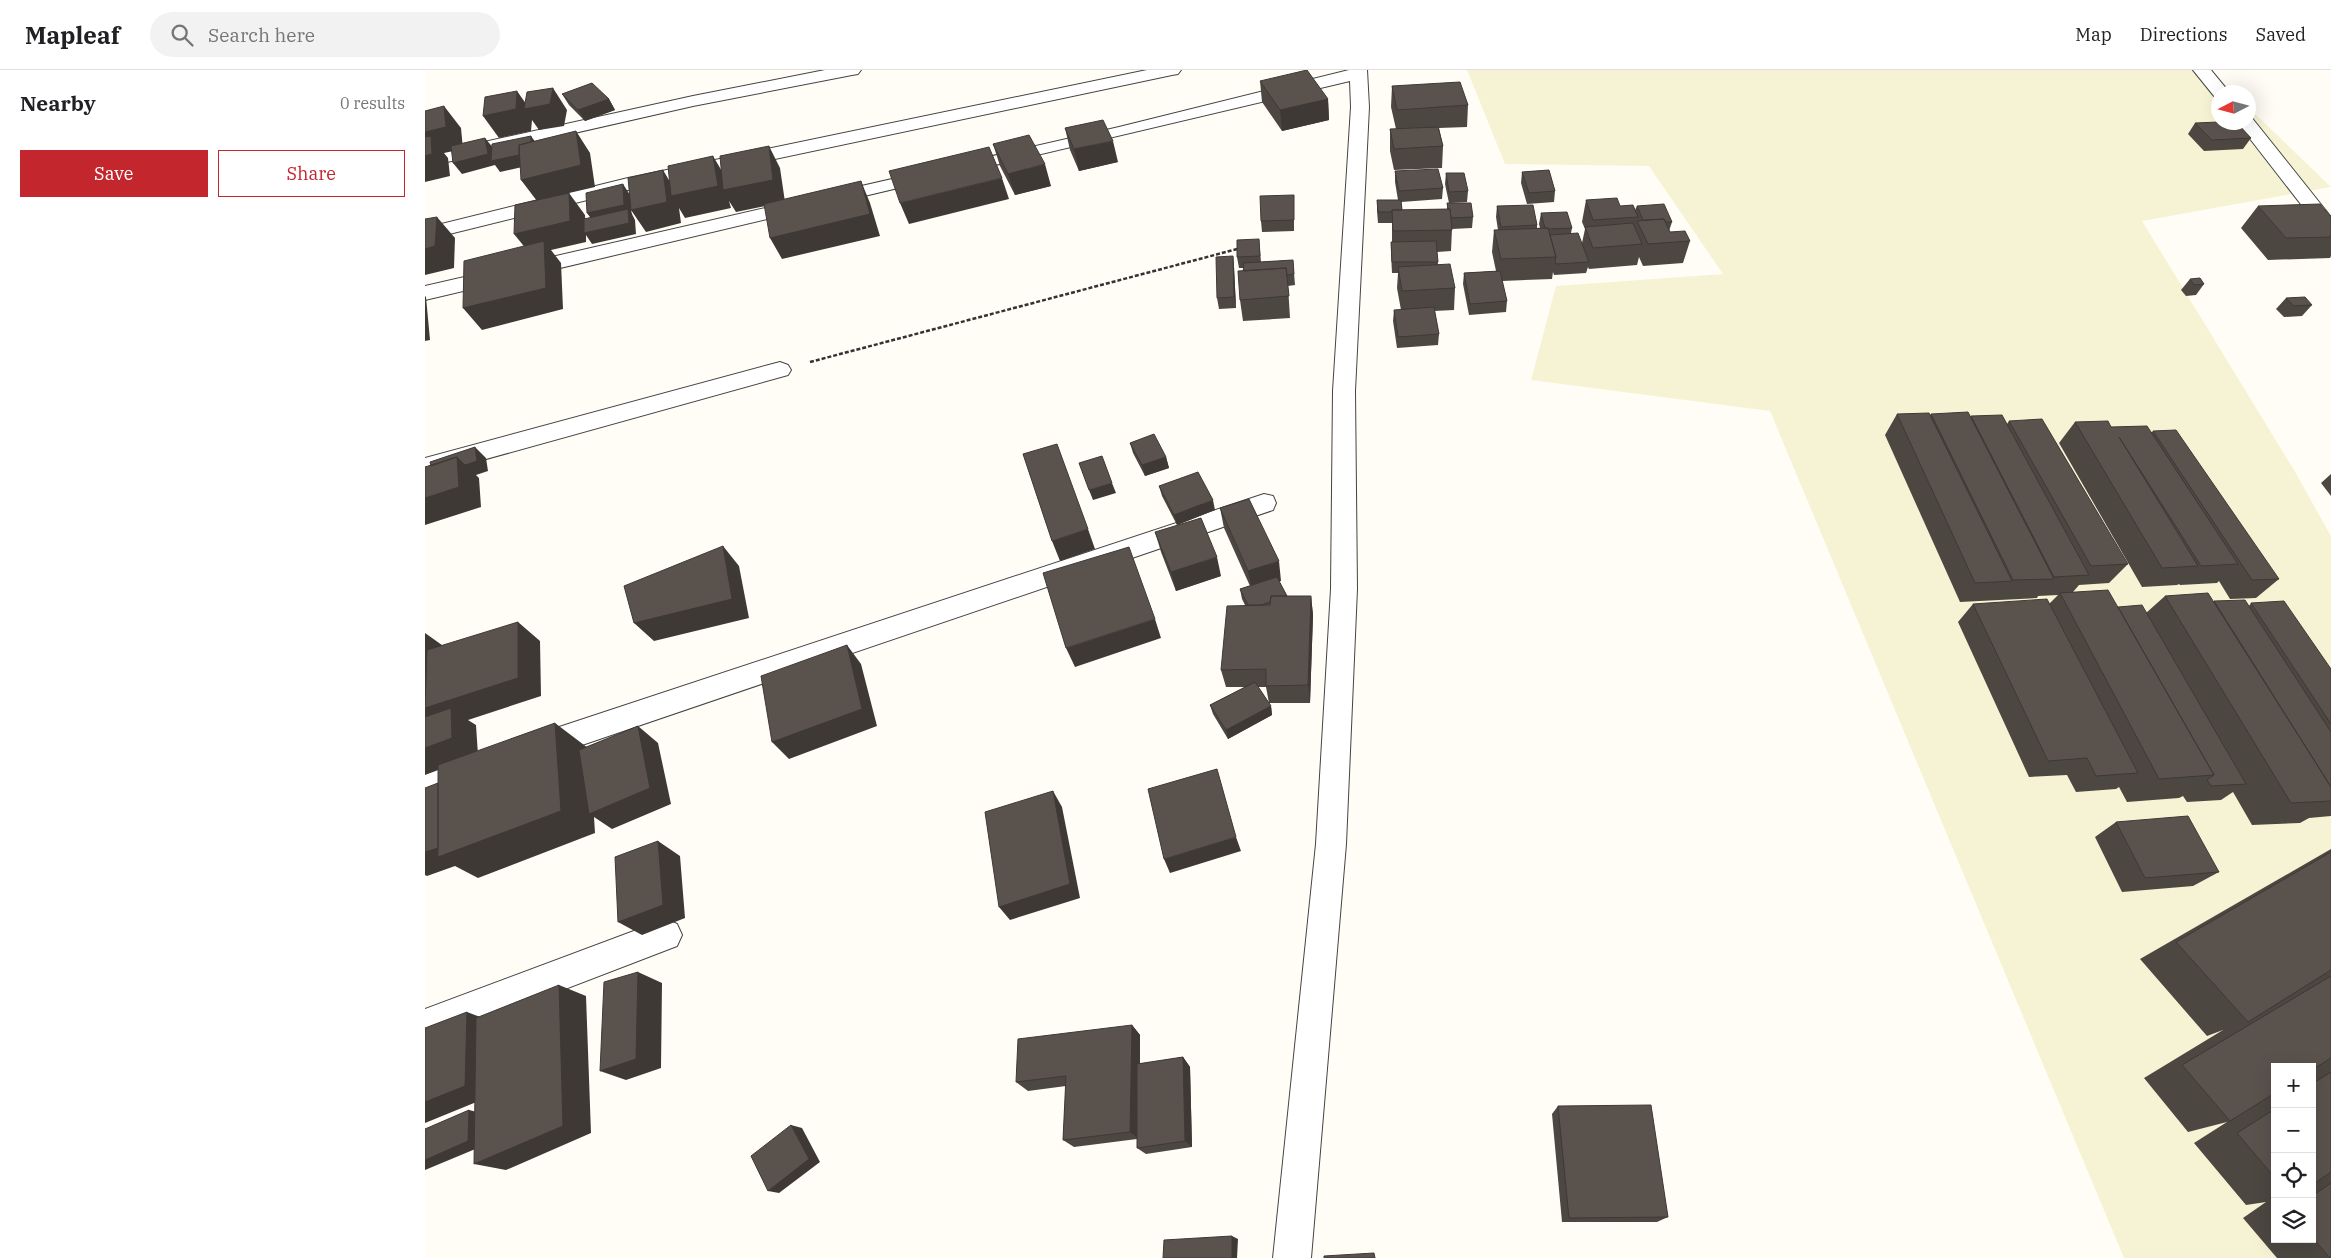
<!DOCTYPE html>
<html lang="en">
<head>
<meta charset="utf-8">
<style>
  body { margin:0; font-family:"IBM Plex Serif",serif; background:#f2f2f2; color:#202124 }
  .controls { position:absolute; right:15px; bottom:15px; display:grid; overflow:hidden; border-radius:0px; box-shadow:0 5px 20px #0002 }
  .controls button { width:45px; height:45px; display:grid; place-items:center; padding:0; border:0; border-bottom:1px solid #e0e0e0; background:#fff; color:#202124; font:25px sans-serif }
  .compass { position:absolute; left:1786px; top:15px; width:45px; height:45px; border-radius:50%; background:#fff; box-shadow:0 5px 20px #0002; rotate:264deg }
  .list { margin:0; padding:0; list-style:none }
  h2 { display:flex; justify-content:space-between; align-items:center; height:65px; margin:0; padding:0 20px; font-size:21px }
  h2 small { font-size:16px; font-weight:400; color:#757577 }
  .actions { display:flex; gap:10px; padding:15px 20px }
  .actions a { flex:1; padding:11px 0; border:1px solid #c4262e; border-radius:0px; text-align:center; font-size:18px; color:#c4262e }
  .actions .main { background:#c4262e; color:#fff }
  .icon { flex:none; width:28px; height:28px; fill:none; stroke:currentColor; stroke-width:2; stroke-linecap:round; stroke-linejoin:round }
  .map { position:relative; flex:none; width:1906px; height:1188px; overflow:hidden }
  header { display:flex; align-items:center; gap:30px; box-sizing:border-box; height:70px; padding:0 25px; background:#fff; border-bottom:1px solid #e0e0e0 }
  header strong { font-size:24px }
  nav { display:flex; gap:28px; margin-inline-start:auto; font-size:18px }
  .search { width:350px; height:45px; background:#f2f2f2; display:flex; align-items:center; gap:12px; box-sizing:border-box; padding:0 18px; border-radius:28px; color:#757577; font-size:19px }
  main { display:flex }
  aside { flex:1; background:#fff }
  .map>svg:first-child { display:block }
  .farmland { fill:#f6f3d4; fill-rule:evenodd }
  .lines { fill:none; stroke-linecap:round; stroke-linejoin:round }
  .street-casing { stroke:#444; stroke-width:2 }
  .path { stroke:#333; stroke-width:2.5; stroke-dasharray:4 2; stroke-linecap:butt }
  .street { fill:#fff; fill-rule:evenodd }
  .wall { fill:#4d4742; fill-rule:evenodd }
  .shaded-wall { fill:#3f3936 }
  .building { fill:#5a524d; stroke:#3f3936 }
</style>
</head>
<body>
<header>
<strong>Mapleaf</strong>
<div class="search"><svg class="icon" aria-label="search" viewBox="0 0 24 24"><circle cx="10" cy="10" r="6"/><path d="M15 15l6 6"/></svg>Search here</div>
<nav><a>Map</a><a>Directions</a><a>Saved</a></nav>
</header>
<main>
<aside>
<h2>Nearby<small>0 results</small></h2>
<ul class="list">
</ul>
<div class="actions"><a class="main">Save</a><a>Share</a></div>
</aside>
<div class="map">
<svg width="1906" height="1188" viewBox="0 0 1906 1188">
  <rect width="100%" height="100%" fill="#fffdf5"/>
  <path class="farmland" d="M 1042,0 L 1784,0 L 1808,22 L 1794,22 L 1794,52 L 1824,52 L 1824,38 L 1906,117 L 1717,151 L 1869,400 L 1906,466 L 1906,1188 L 1699,1188 L 1345,341 L 1106,310 L 1131,216 L 1298,204 L 1224,96 L 1080,94 ZM 1850,997 L 1887,997 L 1887,1169 L 1850,1169 Z"/>
  <g class="lines">
    <g class="street-casing">
      <path id="street" d="M 400,0 L 436,0 L 433,4 L 427,5 L 268,36 L 0,97 L 0,85 L 268,26 Z
        M 722,0 L 756,0 L 753,4 L 747,5 L 203,120 L 0,170 L 0,158 L 203,108 Z
        M 924,0 L 942,0 L 944,37 L 930,321 L 932,519 L 921,774 L 886,1188 L 848,1188 L 891,774 L 906,519 L 908,321 L 926,37 L 925,11 L 0,230 L 0,216 L 694,57 Z
        M 1768,0 L 1786,0 L 1804,22 L 1794,22 L 1794,27 L 1789,26 Z
        M 1824,47 L 1827,48 L 1906,147 L 1906,166 L 1899,164 L 1812,52 L 1824,52 Z
        M 355,292 L 363,295 L 366,300 L 363,305 L 0,406 L 0,388 Z
        M 839,424 L 848,426 L 851,433 L 848,440 L 110,691 L 100,687 L 96,678 L 100,669 L 110,665 Z
        M 48,686 L 58,690 L 63,699 L 58,708 L 0,728 L 0,702 Z
        M 241,849 L 252,854 L 257,865 L 252,876 L 0,973 L 0,939 Z"/>
    </g>
    <path class="path" d="M 385,292 L 816,178"/>
    <use href="#street" class="street"/>
  </g>
  <path class="wall" d="M 835,11 L 903,29 L 904,50 L 857,61 L 837,32 Z
    M 967,16 L 1043,35 L 1042,57 L 1014,58 L 1018,76 L 1017,98 L 969,100 L 965,81 L 965,59 L 971,59 L 966,37 Z
    M 137,24 L 184,29 L 190,40 L 160,51 L 144,35 Z
    M 1770,53 L 1826,68 L 1818,79 L 1779,81 L 1763,64 Z
    M 640,58 L 693,92 L 654,101 L 645,80 Z
    M 568,74 L 626,116 L 590,125 L 575,96 Z
    M 970,101 L 1018,118 L 1017,129 L 976,132 L 977,140 L 1022,139 L 1022,133 L 1048,147 L 1047,158 L 1027,159 L 1026,181 L 1012,182 L 1013,194 L 1030,218 L 1029,240 L 1009,241 L 1014,264 L 1013,275 L 972,278 L 968,251 L 969,240 L 976,240 L 972,218 L 973,203 L 967,203 L 966,183 L 966,172 L 967,172 L 967,153 L 953,153 L 952,141 L 952,130 L 973,130 L 970,112 Z
    M 1097,102 L 1130,121 L 1129,132 L 1102,134 L 1096,113 Z
    M 1021,103 L 1043,121 L 1042,132 L 1024,133 L 1020,114 Z
    M 1161,130 L 1195,136 L 1210,140 L 1212,136 L 1247,152 L 1244,161 L 1245,162 L 1265,171 L 1258,193 L 1218,196 L 1214,187 L 1212,195 L 1164,199 L 1163,197 L 1161,203 L 1129,205 L 1128,202 L 1127,209 L 1077,211 L 1082,231 L 1081,242 L 1044,245 L 1038,214 L 1039,203 L 1071,201 L 1067,182 L 1069,160 L 1073,160 L 1071,147 L 1072,136 L 1112,155 L 1112,158 L 1115,158 L 1114,154 L 1116,143 L 1147,158 L 1146,163 L 1157,173 L 1160,159 L 1157,152 Z
    M 869,136 L 869,161 L 837,162 L 836,151 Z
    M 1833,136 L 1906,147 L 1906,186 L 1905,188 L 1843,190 L 1816,158 Z
    M 834,169 L 836,192 L 868,190 L 870,215 L 863,216 L 865,248 L 818,251 L 815,230 L 818,198 L 814,198 L 812,187 Z
    M 808,186 L 809,197 L 811,238 L 794,239 L 792,228 Z
    M 1765,209 L 1779,214 L 1771,225 L 1761,226 L 1756,220 Z
    M 1861,228 L 1887,235 L 1877,246 L 1859,247 L 1851,239 Z
    M 1472,344 L 1505,345 L 1506,344 L 1545,347 L 1546,346 L 1582,354 L 1584,351 L 1703,494 L 1684,513 L 1654,515 L 1648,522 L 1693,537 L 1721,543 L 1740,526 L 1824,536 L 1826,533 L 1906,599 L 1906,746 L 1884,748 L 1875,753 L 1827,755 L 1808,722 L 1796,730 L 1762,732 L 1758,726 L 1754,728 L 1702,732 L 1694,717 L 1691,719 L 1651,722 L 1642,705 L 1604,707 L 1533,552 L 1548,534 L 1624,534 L 1633,525 L 1613,526 L 1612,528 L 1535,532 L 1460,365 Z
    M 1650,352 L 1727,362 L 1728,361 L 1854,509 L 1831,528 L 1805,529 L 1794,511 L 1792,513 L 1755,515 L 1754,514 L 1752,515 L 1717,517 L 1634,373 Z
    M 705,373 L 741,387 L 744,398 L 720,406 L 708,383 Z
    M 1906,404 L 1906,426 L 1896,413 Z
    M 734,416 L 790,440 L 752,455 L 737,426 Z
    M 795,438 L 856,511 L 854,511 L 862,526 L 886,526 L 888,545 L 885,633 L 844,633 L 846,636 L 847,645 L 803,669 L 788,644 L 785,635 L 820,617 L 801,617 L 796,600 L 820,535 L 817,529 L 815,519 L 825,516 L 799,458 ZM 833,617 L 841,617 L 844,633 Z
    M 730,462 L 796,506 L 751,521 L 736,482 Z
    M 1691,752 L 1794,802 L 1768,816 L 1697,822 L 1670,767 Z
    M 1906,779 L 1906,1188 L 1852,1188 L 1818,1148 L 1841,1132 L 1821,1135 L 1769,1073 L 1802,1052 L 1763,1062 L 1719,1008 L 1798,960 L 1782,966 L 1715,889 ZM 1850,997 L 1887,997 L 1887,1169 L 1850,1169 Z
    M 707,955 L 715,965 L 715,994 L 758,987 L 765,997 L 767,1077 L 721,1084 L 712,1078 L 712,1069 L 649,1077 L 638,1070 L 641,1016 L 603,1021 L 591,1012 Z
    M 1133,1036 L 1243,1147 L 1232,1152 L 1137,1152 L 1127,1044 Z"/>
  <path class="shaded-wall" d="M 128,18 L 142,40 L 139,56 L 114,60 L 107,50 L 106,61 L 74,68 L 58,46 L 92,21 L 104,38 Z
    M 184,29 L 190,40 L 160,51 L 153,40 Z
    M 903,29 L 904,50 L 857,61 L 855,40 Z
    M 19,36 L 36,58 L 38,79 L 19,83 L 23,88 L 25,106 L 0,112 L 0,62 Z
    M 151,61 L 165,83 L 170,117 L 144,123 L 160,145 L 161,163 L 170,154 L 162,143 L 198,114 L 205,125 L 238,100 L 251,122 L 288,86 L 301,108 L 344,76 L 355,98 L 360,132 L 311,142 L 304,131 L 306,138 L 260,148 L 254,138 L 256,153 L 221,162 L 206,140 L 207,144 L 210,150 L 211,164 L 167,174 L 161,165 L 161,172 L 126,180 L 136,193 L 138,239 L 57,260 L 38,238 L 106,185 L 89,164 L 112,131 L 96,110 Z
    M 106,66 L 114,77 L 115,93 L 75,102 L 70,95 L 37,104 L 28,93 L 60,68 L 69,79 Z
    M 688,71 L 693,92 L 654,101 L 649,79 Z
    M 620,94 L 626,116 L 590,125 L 583,104 Z
    M 577,108 L 584,129 L 484,154 L 475,133 Z
    M 436,111 L 445,133 L 455,166 L 357,189 L 345,168 Z
    M 12,147 L 30,168 L 29,198 L 0,205 L 0,179 Z
    M 808,186 L 809,197 L 811,238 L 809,227 Z
    M 0,226 L 1,227 L 5,270 L 0,271 Z
    M 50,377 L 61,388 L 63,401 L 51,405 L 54,408 L 56,437 L 0,455 L 0,428 L 32,387 Z
    M 741,387 L 744,398 L 720,406 L 717,395 Z
    M 687,413 L 691,423 L 668,430 L 664,420 Z
    M 788,430 L 790,440 L 752,455 L 749,445 Z
    M 663,459 L 670,479 L 635,491 L 627,471 Z
    M 298,476 L 314,496 L 324,548 L 229,571 L 209,553 Z
    M 792,487 L 796,506 L 751,521 L 746,502 Z
    M 854,491 L 856,511 L 827,520 L 823,501 Z
    M 886,526 L 888,545 L 885,633 L 883,615 Z
    M 730,549 L 736,568 L 650,597 L 641,578 Z
    M 93,552 L 115,571 L 116,626 L 43,650 L 51,655 L 53,685 L 0,705 L 0,563 L 24,580 Z
    M 422,575 L 436,594 L 452,656 L 364,689 L 347,672 Z
    M 846,636 L 847,645 L 803,669 L 801,660 Z
    M 130,653 L 163,678 L 213,656 L 233,673 L 246,734 L 187,759 L 169,747 L 170,763 L 53,808 L 30,796 L 2,806 L 0,805 L 0,782 Z
    M 628,721 L 637,737 L 655,828 L 585,850 L 574,837 Z
    M 811,767 L 816,781 L 745,803 L 739,789 Z
    M 233,771 L 255,786 L 260,848 L 217,865 L 193,852 Z
    M 213,902 L 237,913 L 236,998 L 201,1010 L 175,1001 Z
    M 134,915 L 161,926 L 166,1063 L 81,1100 L 49,1094 Z
    M 42,942 L 71,953 L 71,1024 L 0,1053 L 0,1032 Z
    M 707,955 L 715,965 L 714,1069 L 705,1062 Z
    M 758,987 L 765,997 L 767,1077 L 760,1071 Z
    M 44,1040 L 60,1044 L 60,1075 L 0,1100 L 0,1090 Z
    M 366,1055 L 377,1058 L 395,1092 L 354,1123 L 343,1121 Z
    M 807,1166 L 813,1169 L 812,1188 L 807,1188 Z"/>
  <path class="building" d="M 882,0 L 903,29 L 855,40 L 835,11 Z
    M 1035,12 L 1043,35 L 972,40 L 967,16 Z
    M 167,13 L 184,29 L 153,40 L 137,24 Z
    M 128,18 L 125,34 L 99,39 L 102,22 Z
    M 92,21 L 91,39 L 58,46 L 60,27 Z
    M 19,36 L 21,57 L 0,62 L 0,41 Z
    M 678,50 L 688,71 L 649,79 L 640,58 Z
    M 1794,52 L 1811,52 L 1826,68 L 1787,70 L 1770,53 Z
    M 1013,57 L 1018,76 L 969,79 L 965,59 Z
    M 151,61 L 156,95 L 96,110 L 94,75 Z
    M 604,65 L 620,94 L 583,104 L 568,74 Z
    M 6,66 L 7,84 L 0,86 L 0,67 Z
    M 106,66 L 106,72 L 94,75 L 94,85 L 66,91 L 67,74 Z
    M 60,68 L 63,84 L 28,93 L 26,76 Z
    M 344,76 L 348,110 L 298,120 L 295,86 Z
    M 564,77 L 577,108 L 475,133 L 464,101 Z
    M 288,86 L 293,116 L 246,126 L 243,96 Z
    M 1013,99 L 1018,118 L 974,121 L 970,101 Z
    M 238,100 L 242,132 L 206,140 L 203,108 Z
    M 1124,100 L 1130,121 L 1104,123 L 1097,102 Z
    M 1021,103 L 1039,103 L 1043,121 L 1024,122 Z
    M 436,111 L 445,144 L 345,168 L 339,134 Z
    M 198,114 L 199,135 L 162,143 L 161,123 Z
    M 144,123 L 145,151 L 89,164 L 90,135 Z
    M 869,125 L 869,150 L 836,151 L 835,126 Z
    M 1192,128 L 1195,136 L 1208,135 L 1213,147 L 1168,150 L 1161,130 Z
    M 952,130 L 976,130 L 977,140 L 967,140 L 967,142 L 953,142 Z
    M 1022,133 L 1046,133 L 1048,147 L 1026,148 L 1025,139 L 1023,139 Z
    M 1239,134 L 1247,152 L 1241,152 L 1239,149 L 1218,150 L 1212,136 Z
    M 1895,134 L 1906,147 L 1906,167 L 1861,168 L 1833,136 Z
    M 1108,135 L 1112,155 L 1076,157 L 1072,136 Z
    M 203,139 L 204,153 L 159,163 L 159,149 Z
    M 1025,139 L 1027,160 L 968,161 L 967,140 Z
    M 1142,142 L 1147,158 L 1123,159 L 1123,158 L 1120,158 L 1116,143 Z
    M 12,147 L 10,176 L 0,179 L 0,149 Z
    M 1239,149 L 1245,162 L 1260,161 L 1265,171 L 1223,174 L 1212,151 Z
    M 1208,153 L 1217,174 L 1168,178 L 1160,157 Z
    M 1123,158 L 1131,187 L 1076,189 L 1069,160 Z
    M 1153,163 L 1164,192 L 1131,194 L 1130,191 L 1131,187 L 1125,165 Z
    M 834,169 L 835,186 L 812,187 L 812,170 Z
    M 119,171 L 121,218 L 38,238 L 39,191 Z
    M 1011,171 L 1013,192 L 967,192 L 966,172 Z
    M 808,186 L 809,227 L 792,228 L 791,187 Z
    M 868,190 L 869,204 L 862,205 L 861,198 L 819,201 L 818,193 Z
    M 1025,194 L 1030,218 L 977,221 L 973,197 Z
    M 861,198 L 864,226 L 815,230 L 813,201 Z
    M 1075,201 L 1082,231 L 1045,234 L 1039,203 Z
    M 1775,208 L 1779,214 L 1769,215 L 1765,209 Z
    M 1880,227 L 1887,235 L 1869,236 L 1861,228 Z
    M 1009,237 L 1014,264 L 973,267 L 969,240 Z
    M 1543,342 L 1629,509 L 1588,510 L 1506,344 Z
    M 1504,343 L 1587,511 L 1550,513 L 1472,344 Z
    M 1577,345 L 1664,505 L 1629,507 L 1546,346 Z
    M 1617,349 L 1703,494 L 1666,496 L 1584,351 Z
    M 1683,351 L 1686,357 L 1722,356 L 1813,494 L 1776,496 L 1694,367 L 1773,496 L 1737,498 L 1650,352 Z
    M 1751,360 L 1854,509 L 1827,510 L 1728,361 Z
    M 729,364 L 741,387 L 717,395 L 705,373 Z
    M 632,374 L 663,459 L 627,471 L 598,384 Z
    M 50,377 L 52,391 L 40,395 L 32,387 L 6,396 L 5,392 Z
    M 677,386 L 687,413 L 664,420 L 654,393 Z
    M 32,387 L 34,417 L 0,428 L 0,397 Z
    M 773,402 L 788,430 L 749,445 L 734,416 Z
    M 824,429 L 854,491 L 823,501 L 795,438 Z
    M 776,448 L 792,487 L 746,502 L 730,462 Z
    M 298,476 L 307,529 L 209,553 L 199,516 Z
    M 704,477 L 730,549 L 641,578 L 618,503 Z
    M 852,507 L 862,526 L 846,526 L 845,532 L 836,535 L 823,535 L 815,519 Z
    M 1683,520 L 1789,705 L 1734,709 L 1635,523 Z
    M 1783,523 L 1906,717 L 1906,731 L 1866,733 L 1740,526 Z
    M 846,526 L 886,526 L 883,615 L 841,616 L 841,599 L 796,600 L 802,536 L 845,535 Z
    M 1622,529 L 1713,703 L 1671,706 L 1662,688 L 1623,691 L 1548,534 Z
    M 1820,530 L 1906,662 L 1906,717 L 1789,531 Z
    M 1859,531 L 1906,599 L 1906,654 L 1826,533 Z
    M 1717,535 L 1821,714 L 1786,716 L 1782,710 L 1789,705 L 1693,537 Z
    M 93,552 L 93,608 L 0,638 L 2,580 Z
    M 422,575 L 437,639 L 347,672 L 336,606 Z
    M 830,612 L 846,636 L 801,660 L 785,635 Z
    M 26,638 L 27,668 L 0,678 L 0,647 Z
    M 130,653 L 136,741 L 13,787 L 13,695 Z
    M 213,656 L 225,718 L 164,744 L 154,680 Z
    M 792,699 L 811,767 L 739,789 L 723,719 Z
    M 13,713 L 13,778 L 0,782 L 0,718 Z
    M 628,721 L 645,814 L 574,837 L 560,742 Z
    M 1763,746 L 1794,802 L 1720,808 L 1691,752 Z
    M 233,771 L 238,835 L 193,852 L 190,787 Z
    M 1906,782 L 1906,900 L 1823,952 L 1751,872 Z
    M 213,902 L 211,989 L 175,1001 L 179,912 Z
    M 1906,906 L 1906,988 L 1887,1000 L 1887,997 L 1850,997 L 1850,1023 L 1805,1051 L 1757,995 Z
    M 134,915 L 138,1056 L 49,1094 L 51,948 Z
    M 42,942 L 40,1016 L 0,1032 L 0,958 Z
    M 707,955 L 705,1062 L 638,1070 L 641,1006 L 591,1012 L 593,969 Z
    M 758,987 L 760,1071 L 712,1078 L 712,994 Z
    M 1906,1002 L 1906,1102 L 1887,1115 L 1887,1014 Z
    M 1226,1035 L 1243,1147 L 1144,1148 L 1133,1036 Z
    M 1850,1039 L 1850,1108 L 1812,1063 Z
    M 44,1040 L 43,1071 L 0,1090 L 0,1059 Z
    M 366,1055 L 384,1089 L 343,1121 L 326,1086 Z
    M 1906,1113 L 1906,1188 L 1905,1188 L 1887,1167 L 1887,1126 Z
    M 807,1166 L 807,1188 L 738,1188 L 739,1170 Z
    M 949,1183 L 950,1188 L 899,1188 L 899,1186 Z"/>
</svg>
<div class="controls">
<button>+</button>
<button>−</button>
<button><svg class="icon" aria-label="locate" viewBox="0 0 24 24"><circle cx="12" cy="12" r="6"/><path d="M12 2v4M12 18v4M2 12h4M18 12h4"/></svg></button>
<button><svg class="icon" aria-label="layers" viewBox="0 0 24 24"><path d="M12 4l9 5-9 5-9-5zM3 14l9 5 9-5"/></svg></button>
</div>
<svg class="compass" viewBox="-18 -18 36 36"><path d="M0-13l5 13h-10z" fill="#e53935"/><path d="M0 13l5-13h-10z" fill="#757577"/></svg>
</div>
</main>
</body>
</html>
